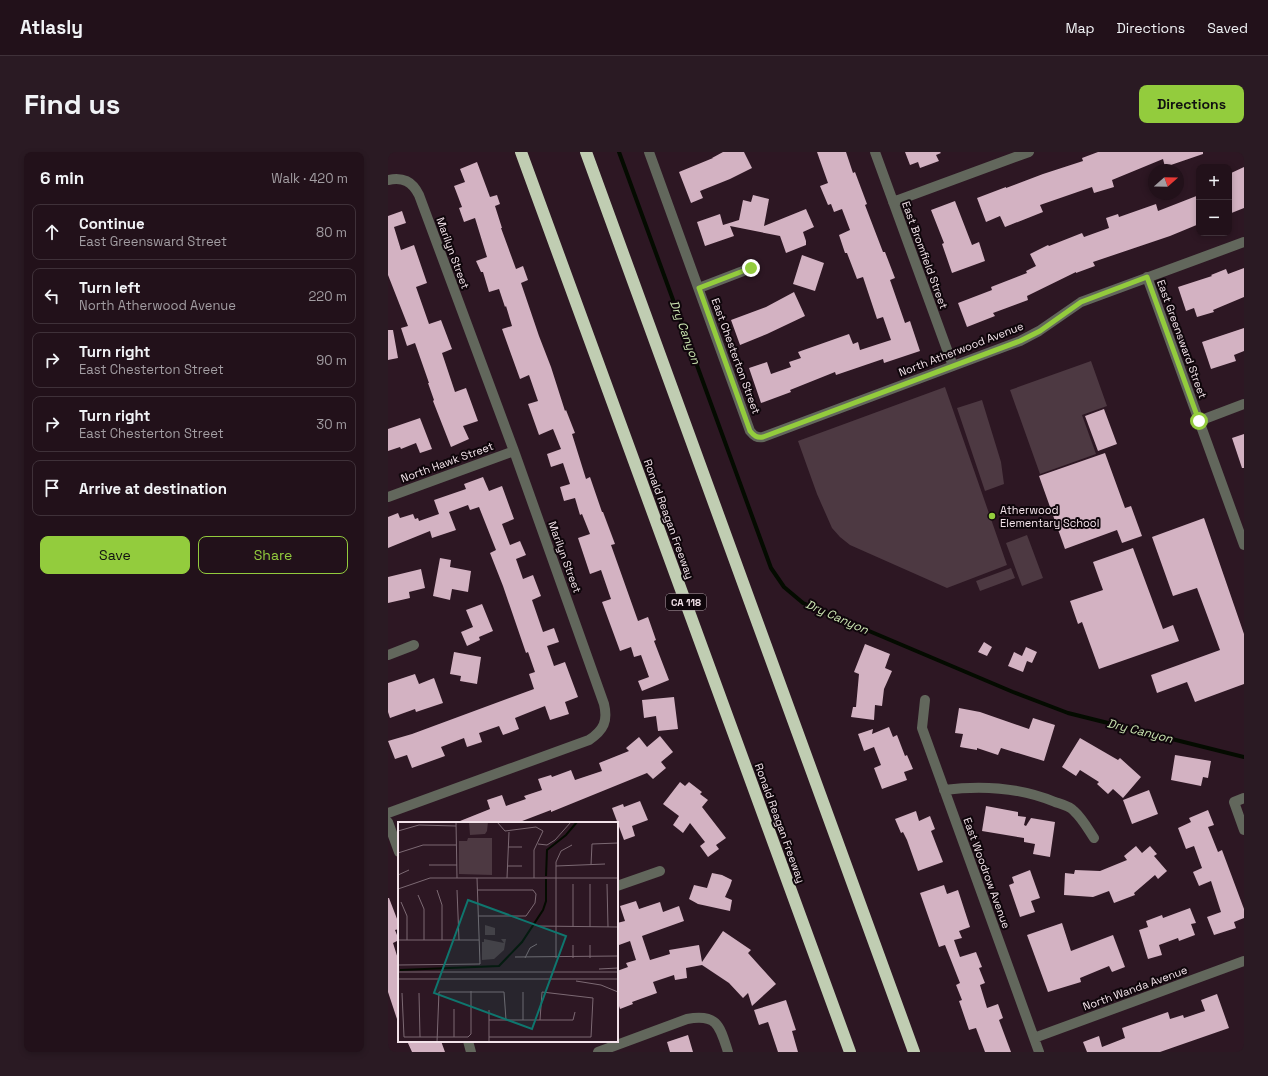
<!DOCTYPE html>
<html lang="en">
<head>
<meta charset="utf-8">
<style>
  body { margin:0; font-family:"Space Grotesk",sans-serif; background:#2a1a23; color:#f1f3f6 }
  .controls { position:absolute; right:12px; top:12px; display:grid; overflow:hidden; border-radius:8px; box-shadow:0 2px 6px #0003 }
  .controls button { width:36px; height:36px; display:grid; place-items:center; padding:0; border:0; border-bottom:1px solid #3f3139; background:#22111a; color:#f1f3f6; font:20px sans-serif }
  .compass { position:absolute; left:760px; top:12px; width:36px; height:36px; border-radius:50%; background:#22111a; box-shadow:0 2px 6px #0003; rotate:70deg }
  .stop { position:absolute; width:12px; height:12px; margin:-9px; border:3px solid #93cc3d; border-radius:50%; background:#fff }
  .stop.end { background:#93cc3d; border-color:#fff; box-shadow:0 1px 4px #0008 }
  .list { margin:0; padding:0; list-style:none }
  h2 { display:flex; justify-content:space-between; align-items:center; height:52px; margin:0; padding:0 16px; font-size:17px }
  h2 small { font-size:13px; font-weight:400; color:#a29da2 }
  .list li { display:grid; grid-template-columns:26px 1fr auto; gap:12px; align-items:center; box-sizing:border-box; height:56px; margin:0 8px 8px; padding:0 8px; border:1px solid #3f3139; border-radius:8px }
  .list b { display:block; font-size:15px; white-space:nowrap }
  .list p { margin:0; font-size:13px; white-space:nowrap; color:#a29da2 }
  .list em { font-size:13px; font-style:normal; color:#a29da2 }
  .actions { display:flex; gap:8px; padding:12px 16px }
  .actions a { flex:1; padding:9px 0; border:1px solid #93cc3d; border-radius:8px; text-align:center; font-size:14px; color:#93cc3d }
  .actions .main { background:#93cc3d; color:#111 }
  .icon { flex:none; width:22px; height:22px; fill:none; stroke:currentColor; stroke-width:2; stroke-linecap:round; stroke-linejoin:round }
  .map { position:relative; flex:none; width:856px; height:900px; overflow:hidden; border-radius:8px }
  header { display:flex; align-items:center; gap:24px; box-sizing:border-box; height:56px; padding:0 20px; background:#22111a; border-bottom:1px solid #3f3139 }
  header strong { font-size:19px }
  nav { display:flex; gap:22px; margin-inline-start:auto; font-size:14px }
  .intro { display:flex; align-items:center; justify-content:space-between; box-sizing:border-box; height:96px; padding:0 24px }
  h1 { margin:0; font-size:28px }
  .button { padding:10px 18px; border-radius:8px; background:#93cc3d; color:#111; font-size:14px; font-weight:700 }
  main { display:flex; gap:24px; padding:0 24px }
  aside { flex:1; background:#22111a; border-radius:8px; box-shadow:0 2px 6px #0003 }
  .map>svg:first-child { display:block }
  .green { fill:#4d3942 }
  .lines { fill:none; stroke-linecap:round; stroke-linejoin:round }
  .stream { stroke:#040b00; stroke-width:4 }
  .building { fill:#d3b2c2 }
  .minor { stroke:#62675c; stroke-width:10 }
  .highway { stroke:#c0cdb2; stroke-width:12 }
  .route { stroke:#93cc3d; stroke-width:5 }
  .poi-dot { fill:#93cc3d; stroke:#0f060b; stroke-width:1.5 }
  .labels { text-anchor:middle; stroke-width:4; stroke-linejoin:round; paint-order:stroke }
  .shield { fill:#0f060b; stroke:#afa1a7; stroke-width:1 }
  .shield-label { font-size:10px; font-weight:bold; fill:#f3e3ea }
  .street-label { font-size:11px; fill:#f3e3ea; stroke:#0f060b }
  .poi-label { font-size:11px; fill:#f3e3ea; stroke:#0f060b; text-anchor:start }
  .water-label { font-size:12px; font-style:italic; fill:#cce6b2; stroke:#0f060b }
  .inset-river { fill:none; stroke:#040b00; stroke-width:2 }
  .inset-road { fill:none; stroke:#7c6973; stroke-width:1 }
  .view { fill:#0f766e; fill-opacity:0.15; stroke:#0f766e; stroke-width:2 }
  .inset-edge { fill:none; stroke:#f3e3ea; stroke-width:2 }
</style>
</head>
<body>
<header>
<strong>Atlasly</strong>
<nav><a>Map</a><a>Directions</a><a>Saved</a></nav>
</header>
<div class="intro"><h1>Find us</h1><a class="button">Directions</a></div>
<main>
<aside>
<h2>6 min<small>Walk · 420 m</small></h2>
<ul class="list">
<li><svg class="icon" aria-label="ahead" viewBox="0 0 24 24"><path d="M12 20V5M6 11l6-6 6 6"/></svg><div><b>Continue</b><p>East Greensward Street</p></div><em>80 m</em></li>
<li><svg class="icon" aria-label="left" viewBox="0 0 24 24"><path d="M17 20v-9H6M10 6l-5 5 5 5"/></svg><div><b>Turn left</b><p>North Atherwood Avenue</p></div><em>220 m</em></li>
<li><svg class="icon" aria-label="right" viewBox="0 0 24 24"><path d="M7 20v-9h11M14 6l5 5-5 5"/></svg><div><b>Turn right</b><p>East Chesterton Street</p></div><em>90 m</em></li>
<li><svg class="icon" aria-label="right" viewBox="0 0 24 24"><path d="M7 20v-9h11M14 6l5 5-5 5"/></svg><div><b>Turn right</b><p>East Chesterton Street</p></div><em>30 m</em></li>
<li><svg class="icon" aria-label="arrive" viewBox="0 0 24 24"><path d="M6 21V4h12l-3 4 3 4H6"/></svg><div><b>Arrive at destination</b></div></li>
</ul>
<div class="actions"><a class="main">Save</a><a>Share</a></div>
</aside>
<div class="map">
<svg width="856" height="900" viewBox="0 0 856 900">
  <rect width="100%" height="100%" fill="#2d1723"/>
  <path class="green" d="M 703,209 L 719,254 L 694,263 L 708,302 L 652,322 L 622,238 Z
    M 557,235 L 619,413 L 559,436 L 462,393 L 452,385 L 444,376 L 429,342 L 410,289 Z
    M 594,248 L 613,310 L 616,332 L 597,339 L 569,256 Z
    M 639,383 L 655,426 L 634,434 L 618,391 Z
    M 623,416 L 627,426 L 592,439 L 588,429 Z"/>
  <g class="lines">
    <path class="stream" d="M 231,0 L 383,416 L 396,435 L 415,451 L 625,540 L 680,561 L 856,605"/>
  </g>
  <path class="building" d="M 335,0 L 356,0 L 364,16 L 342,27 L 312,39 L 315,46 L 303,51 L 291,20 L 325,6 L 324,6 Z
    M 429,0 L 458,0 L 465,21 L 467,20 L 479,52 L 477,53 L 495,100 L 497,100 L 507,126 L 502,128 L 517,171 L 522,169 L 532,199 L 496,211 L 495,207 L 448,223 L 447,220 L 402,238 L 403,240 L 373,251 L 361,216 L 379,210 L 383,222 L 403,215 L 401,210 L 413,206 L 410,200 L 461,182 L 465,192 L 470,190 L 472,198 L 503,188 L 495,165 L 489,167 L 475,125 L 469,127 L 459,101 L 457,101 L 451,83 L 462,78 L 454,57 L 446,60 L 443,52 L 440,53 L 432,34 L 440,31 Z
    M 517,0 L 552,0 L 553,1 L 548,3 L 551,9 L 532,16 L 530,10 L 522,13 Z
    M 710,0 L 815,0 L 815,2 L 777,15 L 775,7 L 724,28 L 726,35 L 706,41 L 704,35 L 652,53 L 655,60 L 617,75 L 612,64 L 598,70 L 589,46 L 618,35 L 618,36 L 655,22 L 695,9 L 694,6 Z
    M 89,10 L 102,45 L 109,43 L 112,52 L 107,54 L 114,76 L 113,76 L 128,117 L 135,114 L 140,128 L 133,131 L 151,184 L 163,215 L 177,259 L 178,258 L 187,281 L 184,282 L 198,327 L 202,325 L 214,360 L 215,360 L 227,392 L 223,393 L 250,469 L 260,465 L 268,488 L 266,489 L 281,528 L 254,539 L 250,529 L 261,525 L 253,503 L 246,505 L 243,495 L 232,499 L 214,450 L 223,447 L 213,418 L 202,422 L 190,386 L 202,382 L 194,362 L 192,363 L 187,346 L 176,349 L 172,335 L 182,332 L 175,311 L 163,315 L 159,302 L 173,297 L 165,277 L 151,283 L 140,252 L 150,249 L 141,223 L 132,227 L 114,177 L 124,174 L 118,154 L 117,155 L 111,137 L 101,140 L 95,120 L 93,120 L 88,109 L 99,105 L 87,66 L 76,70 L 71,56 L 74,55 L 66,34 L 77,30 L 72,17 Z
    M 856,15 L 856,56 L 841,62 L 841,22 Z
    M 365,43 L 381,47 L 376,74 L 418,57 L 426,75 L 415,80 L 418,89 L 418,93 L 398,101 L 392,84 L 342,74 L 346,84 L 317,94 L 309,70 L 332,62 L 335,73 L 351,68 L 355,48 L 363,50 Z
    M 811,43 L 811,72 L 782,84 L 705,110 L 707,114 L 688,121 L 688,120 L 639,144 L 640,148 L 605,161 L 607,164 L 579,175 L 570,151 L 604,138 L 603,135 L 639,121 L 638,119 L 648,114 L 642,102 L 660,93 L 661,94 L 694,81 L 696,85 L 721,76 L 718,66 L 730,62 L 731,65 L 768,52 L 770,59 Z
    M 567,49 L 584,93 L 591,90 L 597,109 L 564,121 L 554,92 L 556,91 L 543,58 Z
    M 14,59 L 18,71 L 6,75 L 13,98 L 26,93 L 39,131 L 28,135 L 41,172 L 53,168 L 64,197 L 54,201 L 67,240 L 78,236 L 90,269 L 75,274 L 81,287 L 63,295 L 45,249 L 46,248 L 40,231 L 41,231 L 27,191 L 19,194 L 13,176 L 20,174 L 0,123 L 0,64 Z
    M 414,103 L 436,111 L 427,139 L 405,132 Z
    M 856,116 L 856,145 L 825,158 L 826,160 L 809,165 L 806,156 L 798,159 L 790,135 L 824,124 L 823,123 L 838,117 L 840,122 Z
    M 406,140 L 417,164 L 379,182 L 352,193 L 343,168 L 378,155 Z
    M 856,176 L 856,199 L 846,203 L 848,209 L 823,217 L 814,190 Z
    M 0,178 L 5,178 L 10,206 L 0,208 Z
    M 716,257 L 729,292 L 710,299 L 697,264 Z
    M 32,266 L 44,297 L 32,301 L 28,291 L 13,297 L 12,295 L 0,299 L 0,277 Z
    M 856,282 L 856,316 L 854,316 L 844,286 Z
    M 717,301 L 737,356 L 743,354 L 754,384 L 734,391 L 729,378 L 677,397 L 651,324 Z
    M 95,325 L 101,339 L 114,334 L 126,367 L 114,372 L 122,393 L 132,389 L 138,403 L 128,407 L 135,427 L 145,423 L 153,444 L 144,448 L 155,480 L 166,476 L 171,490 L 159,494 L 166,514 L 177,510 L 190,545 L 177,550 L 181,562 L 162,568 L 157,554 L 127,566 L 131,577 L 115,583 L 111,574 L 91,581 L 94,590 L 79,595 L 76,586 L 53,595 L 57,604 L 24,616 L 19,603 L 7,607 L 0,589 L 24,582 L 146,537 L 141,522 L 147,520 L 140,500 L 138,501 L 115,434 L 102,401 L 108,398 L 91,355 L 82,358 L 80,353 L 61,360 L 68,378 L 44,386 L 42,379 L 0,396 L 0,365 L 10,361 L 12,366 L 25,362 L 27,367 L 30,366 L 31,369 L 51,362 L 46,348 L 78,337 L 76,332 Z
    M 816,366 L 856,482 L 856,532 L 807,550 L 799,530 L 769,541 L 763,523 L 832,498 L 809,436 L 785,444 L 764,385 Z
    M 745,396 L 775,477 L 785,473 L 791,489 L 711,517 L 694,470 L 690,472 L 682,449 L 715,438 L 705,410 Z
    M 52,406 L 63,408 L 62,415 L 83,419 L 80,440 L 64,437 L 62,448 L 45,444 Z
    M 33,417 L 37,436 L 21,440 L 22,446 L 0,451 L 0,425 Z
    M 94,452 L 105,479 L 91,485 L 92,488 L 79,494 L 73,480 L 85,475 L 78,458 Z
    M 596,490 L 604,495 L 599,504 L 590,500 Z
    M 477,492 L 502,502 L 497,516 L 504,519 L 496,537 L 494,554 L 487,553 L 486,568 L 463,565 L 465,555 L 468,555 L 471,522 L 466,520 Z
    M 638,495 L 649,500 L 644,511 L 639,509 L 635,520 L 620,514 L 626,500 L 634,504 Z
    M 66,500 L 93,505 L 89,532 L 72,529 L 73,524 L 62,522 Z
    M 27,522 L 31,532 L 46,526 L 55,551 L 28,560 L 27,557 L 2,566 L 0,560 L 0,531 Z
    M 286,545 L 290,577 L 270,579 L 268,564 L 256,566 L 254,548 Z
    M 571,556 L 592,560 L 641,577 L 645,566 L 667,573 L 656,609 L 613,596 L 610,603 L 589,596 L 589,598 L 572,595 L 575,582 L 567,581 Z
    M 501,575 L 505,585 L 509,583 L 517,604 L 519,603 L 525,617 L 516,620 L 519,628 L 494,637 L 486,616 L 493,613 L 486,595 L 476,599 L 470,582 L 485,577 L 484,582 Z
    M 272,584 L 285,600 L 273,610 L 278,616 L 265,627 L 259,621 L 163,660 L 163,658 L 129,671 L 67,671 L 102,657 L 99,648 L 114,643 L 118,654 L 138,647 L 136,644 L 154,638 L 150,627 L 163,623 L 164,625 L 183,618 L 187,628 L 214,619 L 211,611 L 241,599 L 238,596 L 251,585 L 259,595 Z
    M 692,586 L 730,608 L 732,606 L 753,625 L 735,646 L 725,637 L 720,642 L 709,632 L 711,630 L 692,618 L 688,624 L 674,615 Z
    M 787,603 L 823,609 L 820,626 L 815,625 L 813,634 L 783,628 Z
    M 292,630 L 297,634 L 301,630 L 314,640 L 312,642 L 320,648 L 314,655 L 338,686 L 328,693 L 331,697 L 320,705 L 312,694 L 317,690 L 302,671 L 295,681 L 285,673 L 291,664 L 275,652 Z
    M 761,638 L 770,662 L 744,672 L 735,648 Z
    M 252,649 L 260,668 L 244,674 L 247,684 L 236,688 L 224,656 L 235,652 L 236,655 Z
    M 598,654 L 630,660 L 630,664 L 638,665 L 636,673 L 638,674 L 643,666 L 667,670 L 662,705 L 645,702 L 647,692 L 636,690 L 636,686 L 594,679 Z
    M 820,658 L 826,673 L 820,675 L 830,700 L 834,698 L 856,757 L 856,766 L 846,770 L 848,776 L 826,783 L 819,765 L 833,760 L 823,729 L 811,734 L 805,720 L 814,716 L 806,694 L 798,697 L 790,676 L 803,670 L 801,666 Z
    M 528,659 L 531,669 L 542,664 L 547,677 L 543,679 L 555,710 L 530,719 L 519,688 L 515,680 L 513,681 L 507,667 Z
    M 748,694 L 754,701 L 762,694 L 769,702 L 766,704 L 779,719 L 770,727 L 767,723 L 746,741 L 747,743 L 726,751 L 721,739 L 705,745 L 676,743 L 677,721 L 686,722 L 687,718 L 712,719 L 739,708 L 736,704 Z
    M 642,718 L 652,746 L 643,749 L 647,760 L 632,765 L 621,733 L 626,731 L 624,725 Z
    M 324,721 L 334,723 L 344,728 L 342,734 L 337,745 L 344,748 L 342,759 L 310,752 L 301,747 L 306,733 L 319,736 Z
    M 556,733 L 559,742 L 570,738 L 582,775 L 571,779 L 574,786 L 566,788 L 572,805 L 588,800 L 594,815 L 591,816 L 597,831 L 592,833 L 599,856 L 610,852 L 615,866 L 611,868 L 623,900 L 597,900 L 588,876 L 581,878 L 571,849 L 574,848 L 568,833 L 572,831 L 557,793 L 551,795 L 532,741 Z
    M 0,746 L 1,746 L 11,772 L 11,777 L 7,778 L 11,788 L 5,791 L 11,810 L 11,867 L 9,867 L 0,840 Z
    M 248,749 L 251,757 L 272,750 L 275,760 L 291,754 L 296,769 L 254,784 L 262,808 L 282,802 L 281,798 L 311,793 L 314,810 L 335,779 L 363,798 L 360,801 L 388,832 L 364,854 L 360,841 L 355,846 L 341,831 L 314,813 L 298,816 L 299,826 L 287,828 L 286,823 L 265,830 L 269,841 L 244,850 L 245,852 L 232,857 L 229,848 L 229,819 L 240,815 L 238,811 L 248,808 L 242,789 L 231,793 L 229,787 L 229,771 L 237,769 L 232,754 Z
    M 802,756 L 808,771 L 803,772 L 807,783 L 791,789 L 790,786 L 771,793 L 774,803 L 760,807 L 751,778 L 760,775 L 758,769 L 774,763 L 775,766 Z
    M 674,771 L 683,799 L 725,783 L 737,815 L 724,820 L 721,814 L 692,826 L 693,830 L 660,840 L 639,783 Z
    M 829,842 L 841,876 L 772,900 L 699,900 L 695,890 L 711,884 L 714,895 L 737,886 L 734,876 L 780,860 L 782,867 L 795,863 L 796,866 L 817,859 L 813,848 Z
    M 398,848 L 408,878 L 404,879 L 410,900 L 390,900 L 380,870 L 371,873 L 366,858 Z
    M 300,883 L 305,900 L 282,900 L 279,890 Z
    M 19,889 L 53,889 L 57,900 L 24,900 Z"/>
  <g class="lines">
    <path class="minor" d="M 261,0 L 362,279 C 366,284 369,286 375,285 L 632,189 L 651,179 L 693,150 L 856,90
      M 487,0 L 565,214
      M 0,28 C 15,25 24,29 31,43 L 126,299 L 216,552 C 220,569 216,578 201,588 L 0,661
      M 505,50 L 641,0
      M 759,125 L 856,393
      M 311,136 L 363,116
      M 811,269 L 856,252
      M 0,345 L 126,299
      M 0,503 L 26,493
      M 537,548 L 534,576 L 651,900
      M 556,638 C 595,633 631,635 667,650 C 673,652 682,654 686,659 C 694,666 700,677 706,686
      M 856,646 L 846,650 L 856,678
      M 0,670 L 11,700
      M 229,734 L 272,719
      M 646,886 L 856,809
      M 80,889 L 83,900
      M 210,900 L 299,867 C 330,861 332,875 340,900"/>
    <path class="highway" d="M 133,0 L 462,900
      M 198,0 L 526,900"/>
  </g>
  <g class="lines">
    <path class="route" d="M 363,116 L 311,136 L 362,279 C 366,284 369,286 375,285 L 632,189 L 652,179 L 693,150 L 759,125 L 811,269"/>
  </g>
  <circle class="poi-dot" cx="604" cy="364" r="4"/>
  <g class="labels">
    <rect class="shield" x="278" y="442" width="40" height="16" rx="3"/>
    <g class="shield-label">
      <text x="298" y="454">CA 118</text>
    </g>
    <g class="street-label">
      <text transform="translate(65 101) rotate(70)" y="4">Marilyn Street</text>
      <text transform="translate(537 103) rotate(70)" y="4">East Bromfield Street</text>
      <text transform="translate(794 187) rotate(70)" y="4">East Greensward Street</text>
      <text transform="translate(573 197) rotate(-21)" y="4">North Atherwood Avenue</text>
      <text transform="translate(348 204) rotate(70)" y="4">East Chesterton Street</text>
      <text transform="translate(59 310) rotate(-20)" y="4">North Hawk Street</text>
      <text transform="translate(281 367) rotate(70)" y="4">Ronald Reagan Freeway</text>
      <text transform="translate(177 405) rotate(70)" y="4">Marilyn Street</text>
      <text transform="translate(392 671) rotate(70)" y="4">Ronald Reagan Freeway</text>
      <text transform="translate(599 721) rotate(70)" y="4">East Woodrow Avenue</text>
      <text transform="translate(747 836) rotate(-20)" y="4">North Wanda Avenue</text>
    </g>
    <g class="poi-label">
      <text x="612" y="362">Atherwood<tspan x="612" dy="13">Elementary School</tspan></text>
    </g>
    <g class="water-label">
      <text transform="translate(297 180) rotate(70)" y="4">Dry Canyon</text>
      <text transform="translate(449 465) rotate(24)" y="4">Dry Canyon</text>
      <text transform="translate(752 579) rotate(14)" y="4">Dry Canyon</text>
    </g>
  </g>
  <g transform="translate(10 670)">
    <rect width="220" height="220" fill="#2d1723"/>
    <path d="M 71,0 L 90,0 L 89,9 L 87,12 L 72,13 ZM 70,16 L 94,16 L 94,53 L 61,52 L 61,19 L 69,19 ZM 87,103 L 97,106 L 97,113 L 87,113 ZM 86,117 L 106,121 L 103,117 L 108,117 L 106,128 L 96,137 L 84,138 L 84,120 L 86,120 Z" fill="#4d3942"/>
    <path class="inset-river" d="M 148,54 L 149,28 L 168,13 L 179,0M 2,148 L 101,144 L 124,120 L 145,88 L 148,79 L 148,57"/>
    <path class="inset-road" d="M 58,0 L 59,56M 99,0 L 107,9 L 138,5 L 145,9 L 136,28 L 136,56M 0,9 L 21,3 L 58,4M 140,22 L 149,23 L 157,18 L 173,0M 110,25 L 124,25M 0,31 L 25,23 L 58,23M 31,43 L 59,43M 193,43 L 194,22 L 220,21M 110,44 L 124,44M 158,44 L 207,42M 0,53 L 11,48M 109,56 L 111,10M 175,62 L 175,105M 192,62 L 192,105M 209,62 L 210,105M 0,67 L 32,56 L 220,56M 39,68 L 44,83 L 44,118M 59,68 L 61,118M 80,68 L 135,68 L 138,72 L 137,81 L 128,94 L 80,94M 20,73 L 26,87 L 26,118M 3,80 L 9,94 L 9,118M 140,104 L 220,105M 0,118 L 81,118M 175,123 L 175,136M 117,135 L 220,134M 127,136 L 132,126 L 139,122M 158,136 L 158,40 L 163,29 L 174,23M 192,136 L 192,123M 0,143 L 82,142 L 79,56M 201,147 L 220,146M 0,150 L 220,150M 0,157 L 220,157M 178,159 L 203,163 L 220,170M 125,170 L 125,198M 4,171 L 6,215 L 70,215 L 73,212 L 73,169M 21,171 L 22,215M 91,188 L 91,220M 91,198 L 175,198 L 177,190M 56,215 L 56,187M 91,215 L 193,215 L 195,176 L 144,170 L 142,198M 39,220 L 41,170 L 106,170 L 108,198"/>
    <path class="view" d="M 70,78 L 168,114 L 134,207 L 36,171 Z"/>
    <rect width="220" height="220" class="inset-edge"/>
  </g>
</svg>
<div class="controls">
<button>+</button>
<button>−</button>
</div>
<svg class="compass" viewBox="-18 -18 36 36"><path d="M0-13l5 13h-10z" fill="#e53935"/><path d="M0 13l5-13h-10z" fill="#a29da2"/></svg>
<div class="stop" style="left:811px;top:269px"></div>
<div class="stop end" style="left:363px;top:116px"></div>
</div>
</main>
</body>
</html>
